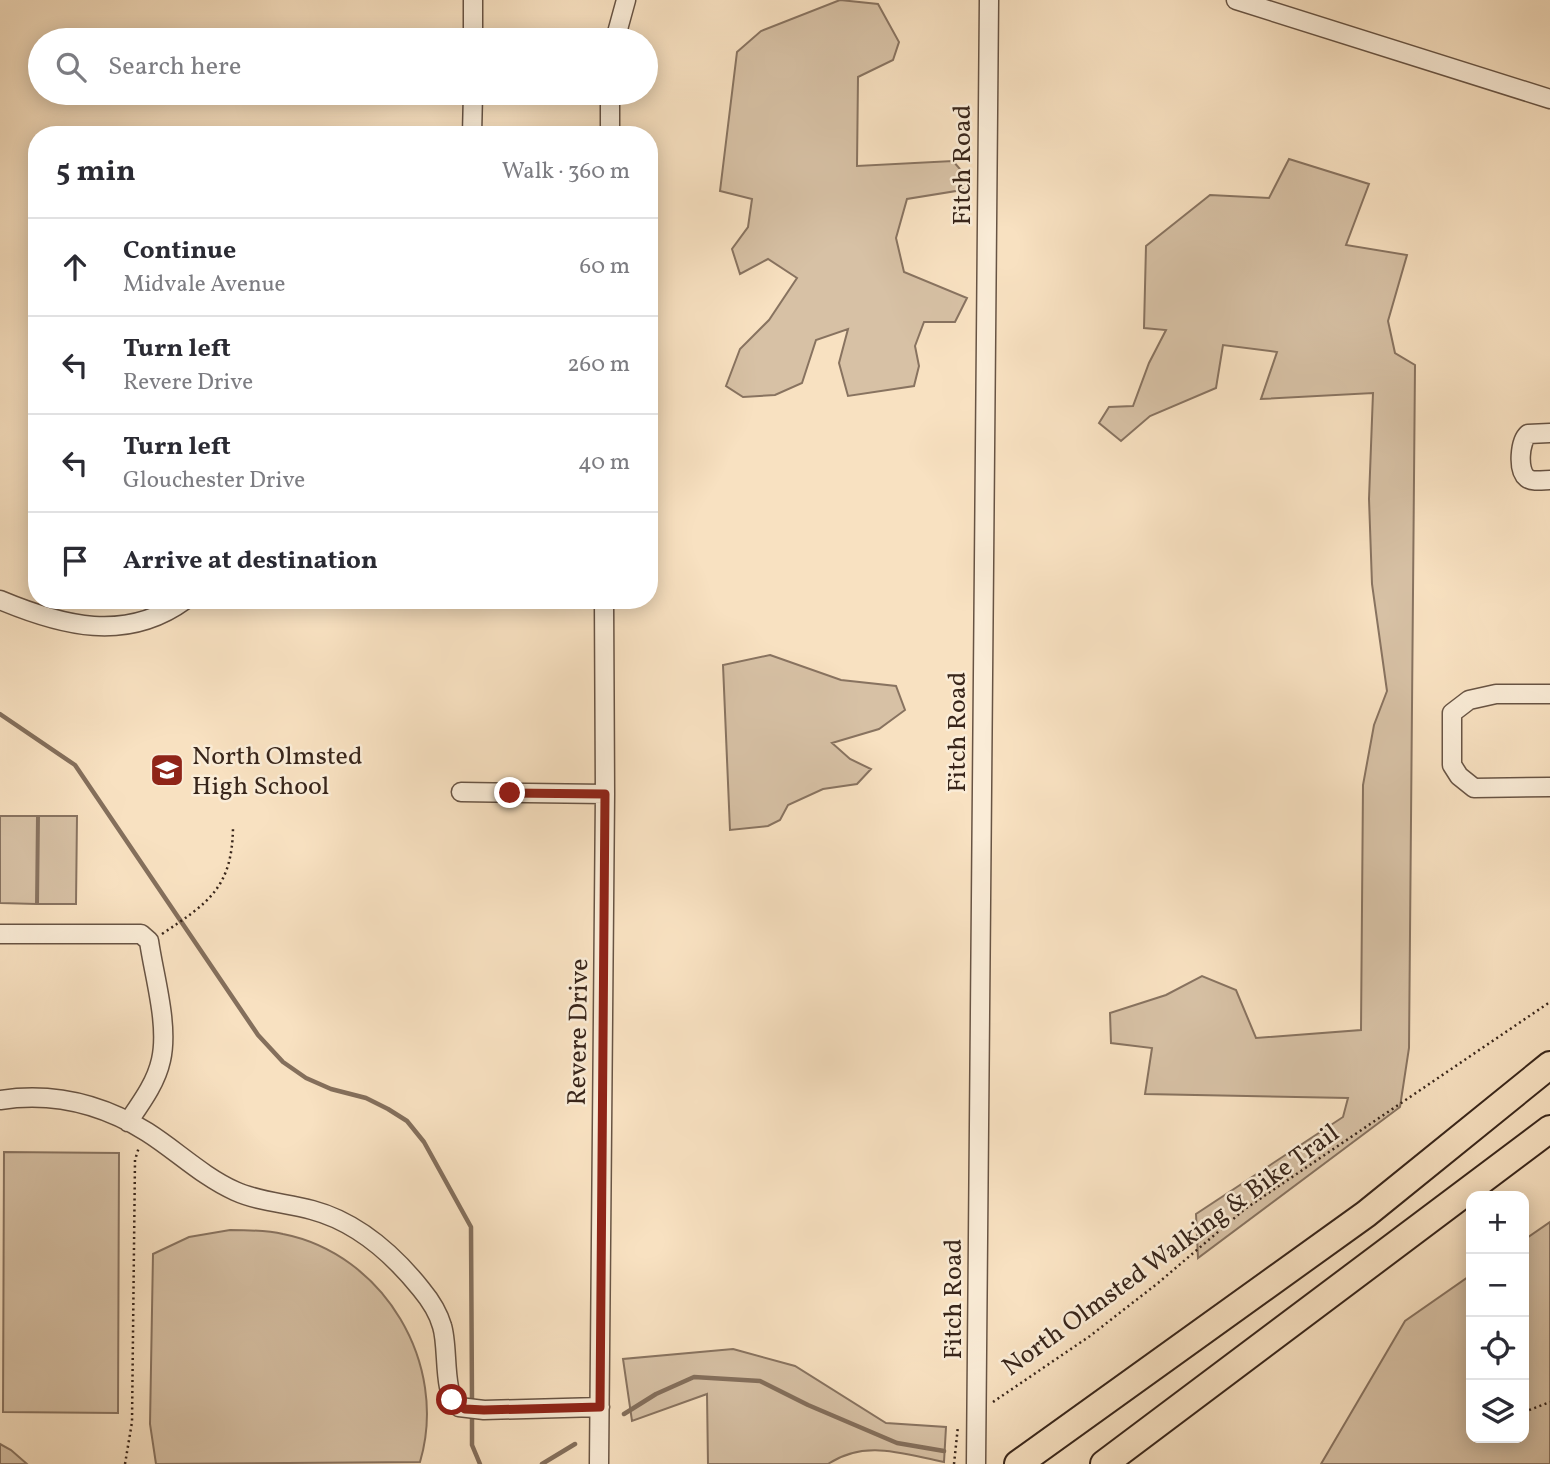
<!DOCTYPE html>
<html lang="en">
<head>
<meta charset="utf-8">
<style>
  body { margin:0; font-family:Vollkorn,serif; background:#f2f2f3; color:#2b2b33 }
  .controls { position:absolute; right:21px; bottom:21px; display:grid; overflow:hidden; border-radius:14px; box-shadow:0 4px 18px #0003 }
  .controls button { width:63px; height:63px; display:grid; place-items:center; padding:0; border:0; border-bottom:2px solid #e1e1e2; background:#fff; color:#2b2b33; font:35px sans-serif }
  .stop { position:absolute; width:21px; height:21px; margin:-16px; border:5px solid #8f2418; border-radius:50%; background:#fff }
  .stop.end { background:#8f2418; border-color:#fff; box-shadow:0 2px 7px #0008 }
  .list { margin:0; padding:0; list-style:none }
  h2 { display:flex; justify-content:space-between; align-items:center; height:91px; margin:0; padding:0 28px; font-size:30px }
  h2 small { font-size:23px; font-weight:400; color:#7c7c81 }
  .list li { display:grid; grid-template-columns:46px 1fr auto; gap:21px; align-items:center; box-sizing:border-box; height:98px; padding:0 28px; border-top:2px solid #e1e1e2 }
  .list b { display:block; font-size:26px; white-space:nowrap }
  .list p { margin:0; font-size:23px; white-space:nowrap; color:#7c7c81 }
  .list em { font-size:23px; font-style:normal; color:#7c7c81 }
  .icon { flex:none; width:38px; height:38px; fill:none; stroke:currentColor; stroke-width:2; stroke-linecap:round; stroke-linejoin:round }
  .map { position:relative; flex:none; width:1550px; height:1464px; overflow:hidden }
  .search { position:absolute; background:#fff; box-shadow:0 4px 18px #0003; left:28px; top:28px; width:630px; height:77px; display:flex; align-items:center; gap:18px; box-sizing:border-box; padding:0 24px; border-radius:38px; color:#7c7c81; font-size:26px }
  .panel { position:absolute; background:#fff; box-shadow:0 4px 18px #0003; left:28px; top:126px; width:630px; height:483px; border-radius:28px }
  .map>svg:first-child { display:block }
  .green { fill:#d7c1a5; stroke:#887360; stroke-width:2 }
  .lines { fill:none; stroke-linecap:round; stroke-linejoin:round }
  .stream { stroke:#846f5c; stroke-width:4.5 }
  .minor-casing { stroke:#685444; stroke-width:21 }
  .highway-casing { stroke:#38251a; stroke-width:30 }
  .path { stroke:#38251a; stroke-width:2.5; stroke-dasharray:2 3.5; stroke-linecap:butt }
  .minor { stroke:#faecd7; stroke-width:18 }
  .highway { stroke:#f8e1c1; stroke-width:26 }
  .route { stroke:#8f2418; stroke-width:9 }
  .labels { text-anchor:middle; stroke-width:5; stroke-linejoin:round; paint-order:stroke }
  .street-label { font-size:26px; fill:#38251a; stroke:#faecd7 }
  .poi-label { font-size:26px; fill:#38251a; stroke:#faecd7; text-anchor:start }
</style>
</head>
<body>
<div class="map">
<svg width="1550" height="1464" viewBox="0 0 1550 1464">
  <rect width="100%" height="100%" fill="#f8e1c1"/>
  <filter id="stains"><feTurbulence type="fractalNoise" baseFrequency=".00286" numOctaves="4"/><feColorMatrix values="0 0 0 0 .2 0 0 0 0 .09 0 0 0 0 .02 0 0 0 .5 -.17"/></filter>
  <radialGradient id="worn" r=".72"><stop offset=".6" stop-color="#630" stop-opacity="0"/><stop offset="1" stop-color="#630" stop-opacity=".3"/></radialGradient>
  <path class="green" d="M 840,0 L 878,4 L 899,42 L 893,60 L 858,77 L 857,166 L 953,161 L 966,176 L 962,190 L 907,199 L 896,238 L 904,272 L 967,298 L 955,322 L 924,322 L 915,346 L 919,366 L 914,386 L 848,396 L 839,363 L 848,329 L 816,340 L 802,383 L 775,395 L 743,397 L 726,386 L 740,349 L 769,320 L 797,278 L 768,259 L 740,274 L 732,249 L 748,227 L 752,199 L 720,191 L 737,52 L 761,31 Z
    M 1289,159 L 1369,184 L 1346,245 L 1407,255 L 1388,321 L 1395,353 L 1415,365 L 1409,1048 L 1400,1107 L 1198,1258 L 1196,1214 L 1343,1117 L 1348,1098 L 1145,1094 L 1152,1048 L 1111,1043 L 1110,1013 L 1166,995 L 1202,976 L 1236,990 L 1256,1038 L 1361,1030 L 1363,785 L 1374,725 L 1387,691 L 1372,584 L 1369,499 L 1373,393 L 1261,399 L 1277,352 L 1223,345 L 1216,388 L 1150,416 L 1121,441 L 1099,423 L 1109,407 L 1133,406 L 1149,363 L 1166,330 L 1144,328 L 1146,246 L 1210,195 L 1269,198 Z
    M 770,655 L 841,680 L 896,686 L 905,710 L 879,729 L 832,743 L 850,759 L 871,769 L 857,784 L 823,789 L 788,805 L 780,820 L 768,826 L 730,830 L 723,665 Z
    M 0,816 L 37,816 L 36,904 L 0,903 Z
    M 39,816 L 77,816 L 76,904 L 38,904 Z
    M 4,1152 L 119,1153 L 118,1413 L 3,1412 Z
    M 1550,1222 L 1550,1464 L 1321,1464 L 1405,1321 L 1471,1275 L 1471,1438 L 1524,1438 L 1524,1240 Z
    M 230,1230 C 248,1230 266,1230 283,1234 C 384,1254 449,1364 420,1462 L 156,1464 L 150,1424 L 153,1254 L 189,1237 Z
    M 733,1349 L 795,1366 L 886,1423 L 946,1427 L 944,1462 C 903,1454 865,1439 828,1464 L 708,1464 L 707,1394 L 632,1421 L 623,1359 Z
    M 0,1444 L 11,1450 L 27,1464 L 0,1464 Z"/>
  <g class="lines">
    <path class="stream" d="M 0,714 L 75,765 L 258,1035 L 283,1062 L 306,1078 L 331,1089 L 366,1098 L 388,1109 L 407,1121 L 424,1142 L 471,1227 L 472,1402
      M 624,1414 L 656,1394 L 694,1377 L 760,1381 L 808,1405 L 897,1443 L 944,1451
      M 472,1415 L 472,1445 L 480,1464
      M 542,1464 L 575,1444"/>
    <g class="minor-casing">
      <path id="minor" d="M 1236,0 L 1550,99
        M 473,40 L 473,0
        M 615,40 L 626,0
        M 472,135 L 473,93
        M 610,135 L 610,93
        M 1550,433 L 1528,434 C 1520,441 1517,470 1527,478 C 1532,482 1544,480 1550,480
        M 0,600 C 62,626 126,643 185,600
        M 1550,694 L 1496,694 L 1469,700 L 1452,713 L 1452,765 L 1459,776 L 1474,788 L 1550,787
        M 461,792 L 605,794
        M 0,934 L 141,934 L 149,941 C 154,976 169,1025 161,1060 C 156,1083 141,1103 128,1122
        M 0,1100 C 52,1092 102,1104 147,1132 C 177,1151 202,1176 235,1191 C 259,1202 287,1203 312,1210 C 357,1222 393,1254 421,1289 C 431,1301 438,1312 442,1326 C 449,1348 442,1394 459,1407 L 484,1410 L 600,1407
        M 599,1464 L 605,794 L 604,600
        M 976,1464 L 989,0"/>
    </g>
    <g class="highway-casing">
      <path id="highway" d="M 1018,1464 L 1366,1214 L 1550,1065
        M 1104,1464 L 1550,1129"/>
    </g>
    <path class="path" d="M 162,934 C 208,903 232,888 233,828
      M 993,1402 L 1090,1336 L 1158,1283 L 1245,1209 L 1550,1002
      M 1524,1412 L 1550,1402
      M 125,1464 L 132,1422 L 135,1160 L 139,1147
      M 954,1464 L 958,1426"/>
    <use href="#minor" class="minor"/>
    <use href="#highway" class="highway"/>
  </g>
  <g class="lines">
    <path class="route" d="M 452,1400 L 465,1409 L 484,1410 L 600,1407 L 605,794 L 510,793"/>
  </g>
  <defs>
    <g id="school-square" transform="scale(1.75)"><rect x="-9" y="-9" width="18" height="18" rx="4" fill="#8f2418" stroke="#faecd7"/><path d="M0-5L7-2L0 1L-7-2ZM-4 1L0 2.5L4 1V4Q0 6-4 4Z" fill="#fff"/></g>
  </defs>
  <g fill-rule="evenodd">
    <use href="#school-square" x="167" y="770"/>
  </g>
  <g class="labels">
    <g class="street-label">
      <text transform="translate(961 165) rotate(-90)" y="9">Fitch Road</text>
      <text transform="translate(956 732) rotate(-90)" y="9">Fitch Road</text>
      <text transform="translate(577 1032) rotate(-89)" y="9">Revere Drive</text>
      <text transform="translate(1170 1249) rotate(-36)" y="9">North Olmsted Walking &amp; Bike Trail</text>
      <text transform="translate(952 1299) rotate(-90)" y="9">Fitch Road</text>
    </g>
    <g class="poi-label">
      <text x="192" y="764">North Olmsted<tspan x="192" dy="30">High School</tspan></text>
    </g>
  </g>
  <rect width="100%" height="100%" filter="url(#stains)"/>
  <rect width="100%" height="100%" fill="url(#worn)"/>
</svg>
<div class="controls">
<button>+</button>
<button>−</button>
<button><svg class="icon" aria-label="locate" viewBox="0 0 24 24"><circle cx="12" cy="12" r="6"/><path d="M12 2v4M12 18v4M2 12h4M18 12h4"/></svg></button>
<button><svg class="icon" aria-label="layers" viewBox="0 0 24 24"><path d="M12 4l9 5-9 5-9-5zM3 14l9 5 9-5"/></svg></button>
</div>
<div class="stop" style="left:452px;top:1400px"></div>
<div class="stop end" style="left:510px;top:793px"></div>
<div class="search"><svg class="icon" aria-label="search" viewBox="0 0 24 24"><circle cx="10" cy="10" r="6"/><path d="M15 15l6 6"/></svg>Search here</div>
<section class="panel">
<h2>5 min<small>Walk · 360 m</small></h2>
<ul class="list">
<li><svg class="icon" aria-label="ahead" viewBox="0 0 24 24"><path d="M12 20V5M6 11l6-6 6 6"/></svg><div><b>Continue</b><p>Midvale Avenue</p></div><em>60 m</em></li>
<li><svg class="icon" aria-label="left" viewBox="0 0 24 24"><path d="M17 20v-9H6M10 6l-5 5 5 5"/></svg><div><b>Turn left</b><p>Revere Drive</p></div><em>260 m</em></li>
<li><svg class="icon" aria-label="left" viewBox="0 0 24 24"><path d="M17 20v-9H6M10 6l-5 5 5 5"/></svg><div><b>Turn left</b><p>Glouchester Drive</p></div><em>40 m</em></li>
<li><svg class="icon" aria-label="arrive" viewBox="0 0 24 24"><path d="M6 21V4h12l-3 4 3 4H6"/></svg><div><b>Arrive at destination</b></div></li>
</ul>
</section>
</div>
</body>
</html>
